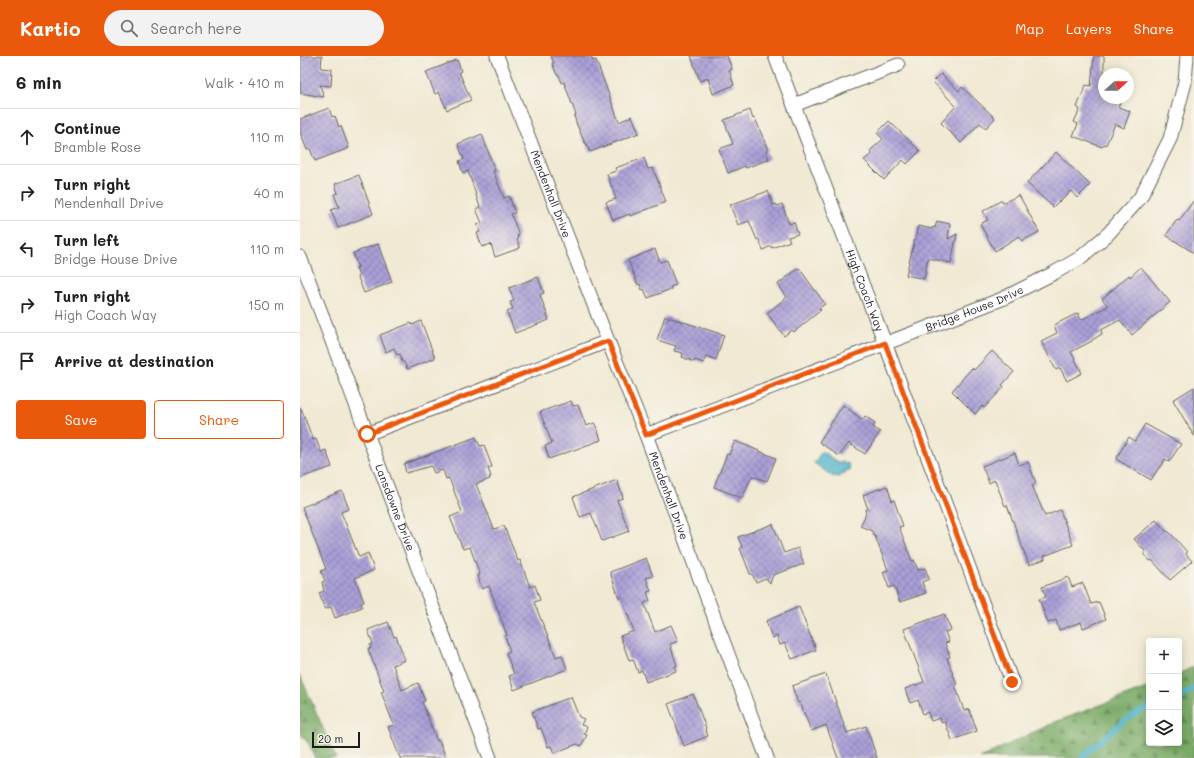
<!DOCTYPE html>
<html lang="en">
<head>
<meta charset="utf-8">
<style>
  body { margin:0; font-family:Mali,sans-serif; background:#f2f2f2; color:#202124 }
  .controls { position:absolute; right:12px; bottom:12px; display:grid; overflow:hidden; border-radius:4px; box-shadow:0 2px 10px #0003 }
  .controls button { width:36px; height:36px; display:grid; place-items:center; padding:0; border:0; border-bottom:1px solid #e0e0e0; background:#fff; color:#202124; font:20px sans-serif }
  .compass { position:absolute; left:798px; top:12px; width:36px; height:36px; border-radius:50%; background:#fff; box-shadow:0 2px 10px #0003; rotate:69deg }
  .scale { position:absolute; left:12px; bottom:10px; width:48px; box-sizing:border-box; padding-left:4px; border:2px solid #1c1c1c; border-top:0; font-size:11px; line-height:14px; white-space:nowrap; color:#1c1c1c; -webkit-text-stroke:3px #f7f3e8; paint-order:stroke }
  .stop { position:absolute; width:12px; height:12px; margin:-9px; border:3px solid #ea580c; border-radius:50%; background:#fff }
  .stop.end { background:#ea580c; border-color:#fff; box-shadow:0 1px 4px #0008 }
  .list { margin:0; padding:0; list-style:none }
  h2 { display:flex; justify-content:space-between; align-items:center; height:52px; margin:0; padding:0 16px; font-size:17px }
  h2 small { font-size:13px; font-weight:400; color:#757577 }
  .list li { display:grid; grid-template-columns:26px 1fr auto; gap:12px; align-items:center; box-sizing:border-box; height:56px; padding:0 16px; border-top:1px solid #e0e0e0 }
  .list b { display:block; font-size:15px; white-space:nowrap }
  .list p { margin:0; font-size:13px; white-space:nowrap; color:#757577 }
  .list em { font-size:13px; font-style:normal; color:#757577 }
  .actions { display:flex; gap:8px; padding:12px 16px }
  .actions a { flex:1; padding:9px 0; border:1px solid #ea580c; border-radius:4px; text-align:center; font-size:14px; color:#ea580c }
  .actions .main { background:#ea580c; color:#fff }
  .icon { flex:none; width:22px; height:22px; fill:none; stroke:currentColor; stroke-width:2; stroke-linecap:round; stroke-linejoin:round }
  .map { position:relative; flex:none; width:894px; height:702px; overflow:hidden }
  header { display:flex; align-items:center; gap:24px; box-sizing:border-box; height:56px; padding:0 20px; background:#ea580c; color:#fff }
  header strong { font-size:19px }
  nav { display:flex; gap:22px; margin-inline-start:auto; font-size:14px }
  .search { width:280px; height:36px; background:#f2f2f2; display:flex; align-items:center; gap:10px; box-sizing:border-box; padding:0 14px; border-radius:22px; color:#757577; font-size:15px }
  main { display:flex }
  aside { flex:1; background:#fff }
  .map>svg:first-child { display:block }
  .forest { fill:url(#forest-firs); stroke:#4b6442 }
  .water { fill:#4cb3cb; stroke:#346874 }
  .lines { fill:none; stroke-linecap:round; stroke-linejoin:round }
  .stream { stroke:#4cb3cb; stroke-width:5 }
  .building { fill:url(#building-cross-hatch) }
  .minor-casing { stroke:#66645c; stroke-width:15 }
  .minor { stroke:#fff; stroke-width:13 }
  .route { stroke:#ea580c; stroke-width:5 }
  .labels { text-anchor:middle; stroke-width:4; stroke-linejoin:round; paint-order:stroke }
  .street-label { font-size:11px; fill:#1c1c1c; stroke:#f7f3e8 }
</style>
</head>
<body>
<header>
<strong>Kartio</strong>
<div class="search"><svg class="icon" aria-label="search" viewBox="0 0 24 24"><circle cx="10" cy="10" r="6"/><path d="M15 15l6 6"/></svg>Search here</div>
<nav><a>Map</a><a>Layers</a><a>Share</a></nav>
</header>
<main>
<aside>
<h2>6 min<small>Walk · 410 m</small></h2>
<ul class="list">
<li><svg class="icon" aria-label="ahead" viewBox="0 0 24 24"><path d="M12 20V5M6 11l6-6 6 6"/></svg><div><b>Continue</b><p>Bramble Rose</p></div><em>110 m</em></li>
<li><svg class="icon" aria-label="right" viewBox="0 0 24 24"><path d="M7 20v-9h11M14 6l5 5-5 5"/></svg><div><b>Turn right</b><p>Mendenhall Drive</p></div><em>40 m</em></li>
<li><svg class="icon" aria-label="left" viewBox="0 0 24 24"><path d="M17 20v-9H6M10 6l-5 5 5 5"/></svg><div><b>Turn left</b><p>Bridge House Drive</p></div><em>110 m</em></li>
<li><svg class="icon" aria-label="right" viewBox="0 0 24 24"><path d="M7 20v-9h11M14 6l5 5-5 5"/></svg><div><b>Turn right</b><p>High Coach Way</p></div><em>150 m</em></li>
<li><svg class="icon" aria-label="arrive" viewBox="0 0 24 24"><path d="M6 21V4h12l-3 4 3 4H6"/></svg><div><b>Arrive at destination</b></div></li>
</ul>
<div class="actions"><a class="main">Save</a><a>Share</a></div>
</aside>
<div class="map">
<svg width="894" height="702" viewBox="0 0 894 702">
  <defs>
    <pattern id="forest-firs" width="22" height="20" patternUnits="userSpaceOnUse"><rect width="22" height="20" fill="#7aac67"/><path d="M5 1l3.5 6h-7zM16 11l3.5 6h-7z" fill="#638b54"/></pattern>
    <pattern id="building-cross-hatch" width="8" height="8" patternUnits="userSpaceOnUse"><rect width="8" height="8" fill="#aa9fd7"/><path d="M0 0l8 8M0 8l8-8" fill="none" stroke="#8a81ae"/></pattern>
  </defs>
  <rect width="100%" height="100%" fill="#f7f3e8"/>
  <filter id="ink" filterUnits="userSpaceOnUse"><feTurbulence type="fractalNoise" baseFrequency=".025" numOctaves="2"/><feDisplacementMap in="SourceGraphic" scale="8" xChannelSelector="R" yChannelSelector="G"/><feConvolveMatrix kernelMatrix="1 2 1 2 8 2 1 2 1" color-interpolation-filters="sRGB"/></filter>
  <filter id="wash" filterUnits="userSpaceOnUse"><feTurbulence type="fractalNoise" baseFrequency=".012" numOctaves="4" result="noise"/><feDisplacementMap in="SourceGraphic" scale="16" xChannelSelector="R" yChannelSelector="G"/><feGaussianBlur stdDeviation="0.9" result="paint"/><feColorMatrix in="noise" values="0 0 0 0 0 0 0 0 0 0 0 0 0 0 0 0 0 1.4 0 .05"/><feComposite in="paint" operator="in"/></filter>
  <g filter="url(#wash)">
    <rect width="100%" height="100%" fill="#f0e9d3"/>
    <path class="forest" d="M 894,610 L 894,702 L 680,702 L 755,666 L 849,631 L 849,687 L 879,687 L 879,618 Z
      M 0,619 L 36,702 L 15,702 L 9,688 L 0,677 Z"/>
    <path class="water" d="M 522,395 L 537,406 L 543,406 L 544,408 L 548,407 L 550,414 L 546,415 L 546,416 L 539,421 L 532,420 L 514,407 Z"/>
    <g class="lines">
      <path class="stream" d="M 879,644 L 894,632
        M 781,702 C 797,688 830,656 849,652"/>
    </g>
    <g id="blocks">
      <path class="building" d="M 0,0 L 22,0 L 21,12 L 32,13 L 31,30 L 20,29 L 24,41 L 0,37 Z
        M 251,0 L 291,0 L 293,5 L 296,4 L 319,66 L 332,60 L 339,77 L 290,96 L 286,87 L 285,87 L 277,69 L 274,60 L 276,59 L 264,26 L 262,27 L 259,19 L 257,19 L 252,7 L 254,7 Z
        M 391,0 L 427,0 L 432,13 L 429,14 L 434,29 L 413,38 L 408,22 L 400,25 Z
        M 794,0 L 804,0 L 804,42 L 822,42 L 818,51 L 830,55 L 824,72 L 815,68 L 806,89 L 804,88 L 802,91 L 773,80 L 778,68 L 774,66 L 780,53 L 777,51 L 786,29 L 791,30 Z
        M 157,4 L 161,15 L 159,16 L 171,44 L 147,54 L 139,36 L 135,38 L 126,16 Z
        M 641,18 L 659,35 L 662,31 L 695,62 L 686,72 L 680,67 L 661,87 L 641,67 L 656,50 L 633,26 Z
        M 29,52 L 32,61 L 35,60 L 39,71 L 41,70 L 49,92 L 15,105 L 10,93 L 7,94 L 0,76 L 0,63 Z
        M 450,54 L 453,63 L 455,62 L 468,94 L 466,95 L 469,103 L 446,112 L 445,110 L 428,117 L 419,93 L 433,88 L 424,64 Z
        M 589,65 L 620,95 L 607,108 L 603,104 L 584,124 L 564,104 L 572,98 L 570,95 L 583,83 L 577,77 Z
        M 182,78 L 195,115 L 193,115 L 204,142 L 209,140 L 215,157 L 211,158 L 219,179 L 217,180 L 218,183 L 217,183 L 220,192 L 195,201 L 191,188 L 182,191 L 177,177 L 180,176 L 177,169 L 182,167 L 176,153 L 180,151 L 168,115 L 163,117 L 159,105 L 164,103 L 158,88 Z
        M 756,96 L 790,129 L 777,142 L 771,135 L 760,146 L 759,145 L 753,151 L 727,127 Z
        M 344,102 L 348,113 L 353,112 L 366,146 L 330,160 L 330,158 L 313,164 L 306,146 L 316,143 L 307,118 L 316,115 L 315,112 Z
        M 59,119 L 73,158 L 38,172 L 31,154 L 39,151 L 34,138 L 38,137 L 35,128 Z
        M 468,135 L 473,149 L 476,148 L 477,150 L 482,148 L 489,168 L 494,166 L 498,178 L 488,181 L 490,185 L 472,192 L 471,190 L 463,194 L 459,183 L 457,184 L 449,165 L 438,169 L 430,149 Z
        M 719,139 L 739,176 L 722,185 L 719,180 L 695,195 L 680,168 L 688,164 L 683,155 L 702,144 L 703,147 Z
        M 894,144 L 894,197 L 866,179 L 877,164 L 879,165 Z
        M 637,165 L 650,168 L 648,183 L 657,178 L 651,207 L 628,202 L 624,223 L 606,219 L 618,170 L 632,173 L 633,171 L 635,172 Z
        M 78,188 L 92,226 L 64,237 L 58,221 L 59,220 L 56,212 L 58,212 L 53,197 Z
        M 355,193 L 360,206 L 367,204 L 376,229 L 370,231 L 371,233 L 348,242 L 344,233 L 342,234 L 340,228 L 338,229 L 328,204 Z
        M 841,211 L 870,246 L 832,279 L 820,264 L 801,274 L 802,278 L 792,284 L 792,285 L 771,296 L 782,317 L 767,325 L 760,312 L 756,314 L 741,285 L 757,277 L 754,269 L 778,257 L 781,264 L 808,250 L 802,243 L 829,219 L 830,221 Z
        M 499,212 L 525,248 L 519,252 L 521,254 L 494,276 L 492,274 L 484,280 L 467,257 L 487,241 L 478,228 Z
        M 238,221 L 244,237 L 240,239 L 249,264 L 215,277 L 207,256 L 213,253 L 210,246 L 214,245 L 209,232 Z
        M 365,260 L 424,279 L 416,304 L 406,300 L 404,307 L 395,304 L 394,306 L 382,301 L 383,297 L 374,295 L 376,290 L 357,284 Z
        M 121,265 L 135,302 L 107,313 L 104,306 L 102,306 L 100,298 L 97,299 L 94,292 L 86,296 L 80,279 L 111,267 L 112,269 Z
        M 692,295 L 714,316 L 702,329 L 704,331 L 684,352 L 682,350 L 675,358 L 652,335 L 672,312 L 674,314 Z
        M 894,331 L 894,380 L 873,344 Z
        M 271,345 L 273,350 L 278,349 L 286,370 L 295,367 L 301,384 L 249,403 L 245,390 L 252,387 L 240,356 Z
        M 543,349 L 563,364 L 565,360 L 575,367 L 573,371 L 580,376 L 565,398 L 549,387 L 539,400 L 519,386 Z
        M 0,352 L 1,352 L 13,384 L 16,383 L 21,396 L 26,394 L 32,411 L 0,422 Z
        M 845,368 L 881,388 L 869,406 L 865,403 L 861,411 L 860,410 L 851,424 L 816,403 L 829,381 L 835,385 Z
        M 176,381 L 180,390 L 184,389 L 192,411 L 188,412 L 191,421 L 189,421 L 190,423 L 176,428 L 194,473 L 204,470 L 218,505 L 220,504 L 230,531 L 235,529 L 240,544 L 234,546 L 256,601 L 262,599 L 267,613 L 214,634 L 209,620 L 214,618 L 206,597 L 210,595 L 205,580 L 207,579 L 189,530 L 182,533 L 178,520 L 180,519 L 170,491 L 163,493 L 150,461 L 162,456 L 149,422 L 146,423 L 143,414 L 134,417 L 131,410 L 106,417 L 104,408 Z
        M 435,385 L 476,402 L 467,425 L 452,420 L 442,442 L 414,431 L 427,398 L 429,399 Z
        M 715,397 L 719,409 L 728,406 L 736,427 L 732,429 L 745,460 L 760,454 L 773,489 L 744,500 L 745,503 L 729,509 L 707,449 L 705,450 L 695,424 L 689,427 L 682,410 Z
        M 317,424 L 323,442 L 317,444 L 329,475 L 302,485 L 291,457 L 280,461 L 273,441 Z
        M 587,430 L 592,445 L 594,444 L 603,470 L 599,471 L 612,505 L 614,504 L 618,514 L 625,512 L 629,523 L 622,526 L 626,537 L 600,546 L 594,530 L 589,532 L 583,516 L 588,514 L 575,480 L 574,480 L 572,475 L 560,470 L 566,458 L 565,454 L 568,453 L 563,439 Z
        M 42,435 L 49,453 L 41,456 L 59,501 L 68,497 L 74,514 L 55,522 L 64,546 L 61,547 L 62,551 L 35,562 L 31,551 L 25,553 L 19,537 L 24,535 L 22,526 L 25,525 L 21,515 L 26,513 L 2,451 Z
        M 856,464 L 867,476 L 868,475 L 874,481 L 887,496 L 886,498 L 892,505 L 870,524 L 852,504 L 850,505 L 845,499 L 845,495 L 834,483 Z
        M 473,468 L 484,497 L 498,492 L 504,508 L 473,519 L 470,527 L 466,522 L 456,526 L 452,518 L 450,518 L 447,510 L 440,492 L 442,491 L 438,481 Z
        M 346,502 L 353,520 L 346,522 L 351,535 L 347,536 L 350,545 L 344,547 L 355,576 L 371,569 L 378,585 L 370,588 L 377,610 L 374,611 L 376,615 L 346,626 L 342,614 L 338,616 L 333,603 L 329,604 L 320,580 L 334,575 L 321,541 L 319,542 L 310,516 Z
        M 768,521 L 772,531 L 783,527 L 791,548 L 799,546 L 806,563 L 783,572 L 781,566 L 759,574 L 756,564 L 748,567 L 739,543 L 746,541 L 742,531 Z
        M 499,551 L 516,594 L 492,603 L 485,587 L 480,589 L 477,580 L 472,582 L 466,565 Z
        M 644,558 L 651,574 L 645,576 L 649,586 L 645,587 L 650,601 L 647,602 L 657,629 L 655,629 L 664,655 L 669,653 L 677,675 L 652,684 L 645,666 L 642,667 L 640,662 L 631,665 L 628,656 L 623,658 L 618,644 L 610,647 L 605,633 L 624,626 L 604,573 Z
        M 88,566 L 94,581 L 96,580 L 105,604 L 93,609 L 102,634 L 118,627 L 125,645 L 122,646 L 137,685 L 139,684 L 146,702 L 100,702 L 88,671 L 94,669 L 81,636 L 84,635 L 68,593 L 71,592 L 70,589 L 73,588 L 68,574 Z
        M 526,618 L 547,677 L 566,670 L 577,702 L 538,702 L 526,669 L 511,675 L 500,646 L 498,647 L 492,630 Z
        M 393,638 L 406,672 L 405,673 L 408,680 L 384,690 L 368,648 Z
        M 271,641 L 279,661 L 284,663 L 281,669 L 287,671 L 284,678 L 287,679 L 281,690 L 277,688 L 254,697 L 251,690 L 248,691 L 241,672 L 238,673 L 232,656 Z"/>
    </g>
  </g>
  <g filter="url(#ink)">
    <use href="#blocks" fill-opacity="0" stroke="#66645c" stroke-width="1"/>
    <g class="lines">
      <g class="minor-casing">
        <g id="minor">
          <path id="s1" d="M 197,0 L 308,285 L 346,379 L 467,702"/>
          <path id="s2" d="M 475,0 L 585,287 L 712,626"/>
          <path d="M 494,49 L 598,9"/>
          <path id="s3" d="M 0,201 L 190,702"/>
          <path d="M 67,378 L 308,285"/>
          <path id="s4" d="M 346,379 L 702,243 L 754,217 L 780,202 L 808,178 L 840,142 L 870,83 L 885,26 L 887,0"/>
        </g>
      </g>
      <use href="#minor" class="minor"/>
    </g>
  </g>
  <g class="lines" filter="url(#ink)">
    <path class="route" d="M 67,378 L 308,285 L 346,379 L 585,287 L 712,626"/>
  </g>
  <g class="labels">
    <g class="street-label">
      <text dy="4" stroke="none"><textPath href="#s1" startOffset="148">Mendenhall Drive</textPath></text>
      <text dy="4" stroke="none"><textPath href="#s2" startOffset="251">High Coach Way</textPath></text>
      <text dy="4" stroke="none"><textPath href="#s4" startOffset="352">Bridge House Drive</textPath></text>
      <text dy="4" stroke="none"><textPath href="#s1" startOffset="472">Mendenhall Drive</textPath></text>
      <text dy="4" stroke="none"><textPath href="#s3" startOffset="268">Lansdowne Drive</textPath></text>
    </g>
  </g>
</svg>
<div class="controls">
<button>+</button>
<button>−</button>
<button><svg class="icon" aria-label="layers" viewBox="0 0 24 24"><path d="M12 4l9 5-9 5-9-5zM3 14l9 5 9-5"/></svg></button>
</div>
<svg class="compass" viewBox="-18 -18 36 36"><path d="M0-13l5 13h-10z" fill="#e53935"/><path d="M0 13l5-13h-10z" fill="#757577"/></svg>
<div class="scale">20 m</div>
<div class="stop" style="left:67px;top:378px"></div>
<div class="stop end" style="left:712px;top:626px"></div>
</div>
</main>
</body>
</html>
